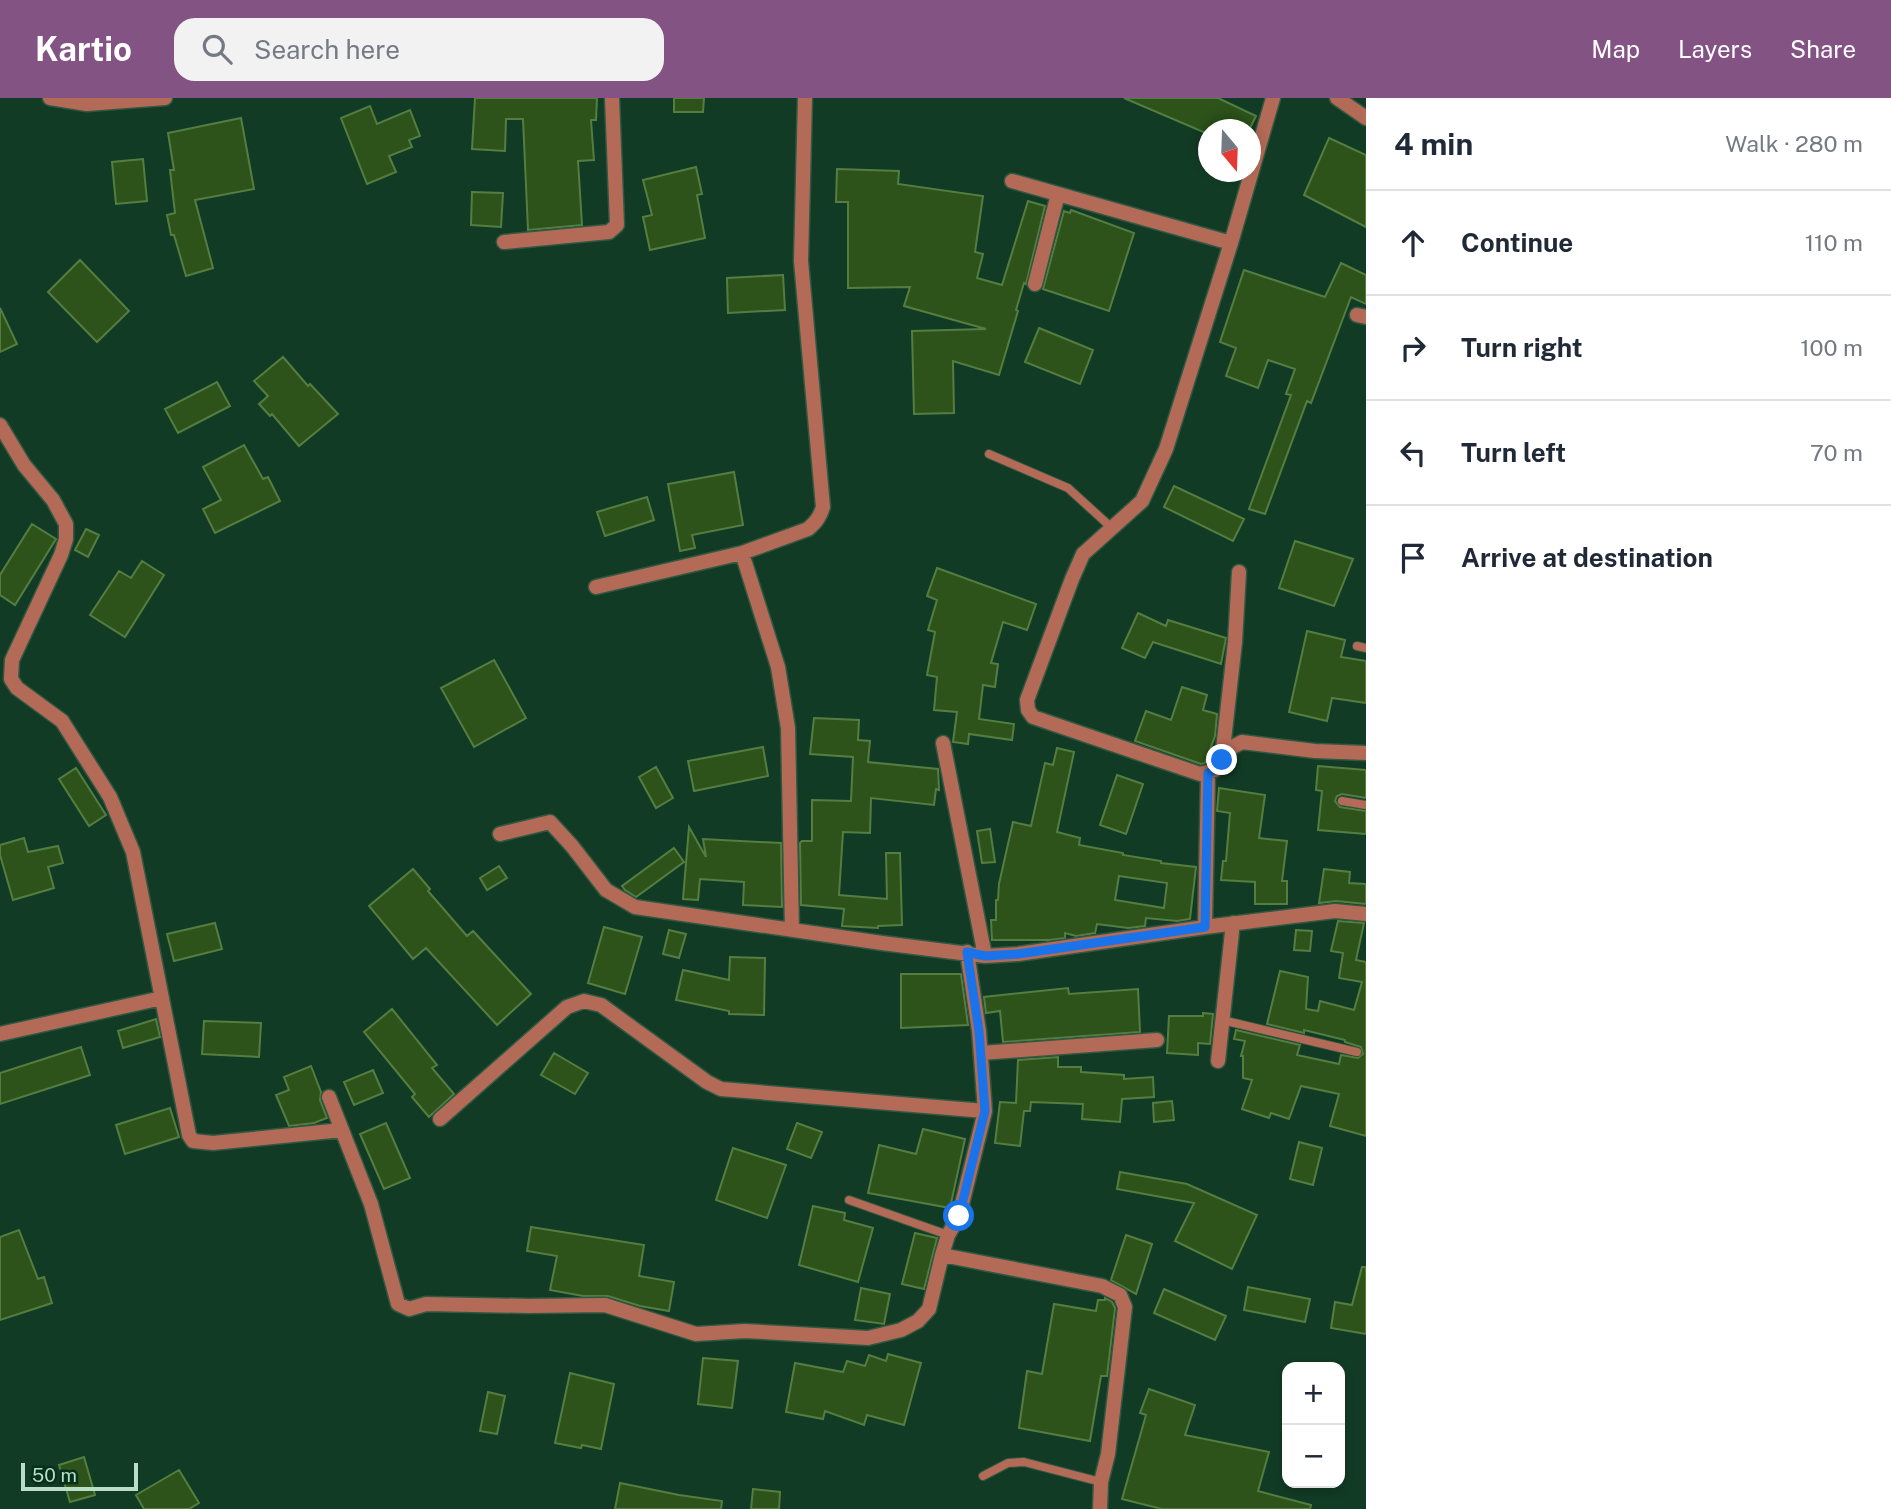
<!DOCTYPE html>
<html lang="en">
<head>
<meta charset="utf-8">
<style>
  body { margin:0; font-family:"Public Sans",sans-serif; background:#f2f2f3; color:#1f2937 }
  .controls { position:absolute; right:21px; bottom:21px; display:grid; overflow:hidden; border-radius:14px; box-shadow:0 4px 10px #0003 }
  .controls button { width:63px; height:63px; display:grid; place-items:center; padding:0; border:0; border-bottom:2px solid #e0e1e3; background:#fff; color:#1f2937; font:35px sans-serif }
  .compass { position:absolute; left:1198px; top:21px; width:63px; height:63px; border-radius:50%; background:#fff; box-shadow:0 4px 10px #0003; rotate:161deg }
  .scale { position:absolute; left:21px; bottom:18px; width:117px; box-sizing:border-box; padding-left:7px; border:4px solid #b9ddc6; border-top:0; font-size:19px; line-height:24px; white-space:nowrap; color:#b9ddc6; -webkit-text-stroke:5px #06301b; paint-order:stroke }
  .stop { position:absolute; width:21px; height:21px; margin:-16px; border:5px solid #1a73e8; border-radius:50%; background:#fff }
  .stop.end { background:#1a73e8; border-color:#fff; box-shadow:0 2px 7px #0008 }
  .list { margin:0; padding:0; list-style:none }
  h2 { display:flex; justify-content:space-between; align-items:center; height:91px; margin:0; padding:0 28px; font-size:30px }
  h2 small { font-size:23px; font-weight:400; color:#747a83 }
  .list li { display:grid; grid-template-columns:46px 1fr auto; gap:21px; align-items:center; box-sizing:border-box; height:105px; padding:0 28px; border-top:2px solid #e0e1e3 }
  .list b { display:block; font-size:26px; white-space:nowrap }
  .list em { font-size:23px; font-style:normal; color:#747a83 }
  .icon { flex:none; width:38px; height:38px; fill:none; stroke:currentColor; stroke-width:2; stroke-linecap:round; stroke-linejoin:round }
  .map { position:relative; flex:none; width:1366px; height:1411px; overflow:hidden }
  header { display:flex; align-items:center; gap:42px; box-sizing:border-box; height:98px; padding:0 35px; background:#835384; color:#fff }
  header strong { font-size:33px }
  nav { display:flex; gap:38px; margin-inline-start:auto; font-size:24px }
  .search { width:490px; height:63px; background:#f2f2f3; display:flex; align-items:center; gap:18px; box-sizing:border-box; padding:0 24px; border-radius:21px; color:#747a83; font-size:26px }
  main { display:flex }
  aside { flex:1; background:#fff }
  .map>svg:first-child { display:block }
  .building { fill:#2d531a; stroke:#547e41; stroke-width:2; fill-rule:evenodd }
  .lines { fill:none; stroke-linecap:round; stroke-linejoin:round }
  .service-casing { stroke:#305842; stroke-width:10 }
  .minor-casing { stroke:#305842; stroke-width:17 }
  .service { stroke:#b36a56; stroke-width:8 }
  .minor { stroke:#b36a56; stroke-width:14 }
  .route { stroke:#1a73e8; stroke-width:9 }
</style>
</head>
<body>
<header>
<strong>Kartio</strong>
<div class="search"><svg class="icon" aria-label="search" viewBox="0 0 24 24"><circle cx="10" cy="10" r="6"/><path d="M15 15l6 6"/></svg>Search here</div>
<nav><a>Map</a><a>Layers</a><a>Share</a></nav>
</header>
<main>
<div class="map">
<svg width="1366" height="1411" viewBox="0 0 1366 1411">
  <rect width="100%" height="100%" fill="#123b25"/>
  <path class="building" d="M 475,0 L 597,0 L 596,22 L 591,22 L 594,62 L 578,63 L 582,127 L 528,132 L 523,21 L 506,21 L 505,53 L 472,51 Z
    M 674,0 L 704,0 L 703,14 L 674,14 Z
    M 1124,0 L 1218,0 L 1256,18 L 1249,32 L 1208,32 L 1208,36 Z
    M 370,8 L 377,26 L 410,12 L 420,38 L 409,42 L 412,49 L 389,58 L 396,74 L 367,86 L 341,20 Z
    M 241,20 L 254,91 L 195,102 L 213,170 L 186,178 L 174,137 L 171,137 L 167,117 L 175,115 L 170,72 L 174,72 L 168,35 Z
    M 1329,40 L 1366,57 L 1366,129 L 1304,97 Z
    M 143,61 L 147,103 L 116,106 L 112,64 Z
    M 696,69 L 702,96 L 697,97 L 705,140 L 650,152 L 643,119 L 652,117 L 643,82 Z
    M 837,71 L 899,73 L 898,86 L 983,98 L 975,154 L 983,156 L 977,180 L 1002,187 L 1028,103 L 1045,108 L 1026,186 L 1024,185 L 1016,212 L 1018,213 L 999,277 L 953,263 L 954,315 L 914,316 L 912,233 L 986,231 L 904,208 L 910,189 L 848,190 L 848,104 L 836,104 Z
    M 472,94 L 503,95 L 501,129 L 471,127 Z
    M 1071,112 L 1134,135 L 1109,213 L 1043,191 L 1064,113 L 1070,115 Z
    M 80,162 L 129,213 L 97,244 L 48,194 Z
    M 1341,165 L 1366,177 L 1366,206 L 1351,199 L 1311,305 L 1307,303 L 1265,416 L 1249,411 L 1291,297 L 1286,296 L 1295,271 L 1268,262 L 1258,290 L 1226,278 L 1236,250 L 1220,244 L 1244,172 L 1325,199 Z
    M 783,177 L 785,212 L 728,215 L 727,180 Z
    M 0,210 L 17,246 L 0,254 Z
    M 1039,230 L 1093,252 L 1080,286 L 1025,264 Z
    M 283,259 L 308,288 L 310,286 L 338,316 L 299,348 L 272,316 L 270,318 L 259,306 L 268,298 L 254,283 Z
    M 217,284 L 230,308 L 178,335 L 165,311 Z
    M 244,347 L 263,381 L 268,379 L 280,403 L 215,435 L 203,411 L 221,402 L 203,369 Z
    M 734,374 L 743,427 L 692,437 L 695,450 L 680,453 L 668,386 Z
    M 1174,388 L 1244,421 L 1233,443 L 1164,409 Z
    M 647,399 L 654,422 L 605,438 L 597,414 Z
    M 32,426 L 56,441 L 15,507 L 0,497 L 0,477 Z
    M 86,431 L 99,437 L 88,459 L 75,452 Z
    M 1295,443 L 1353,461 L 1334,508 L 1279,490 Z
    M 142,463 L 164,477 L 125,539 L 90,517 L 119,473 L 131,480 Z
    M 937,470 L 1036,506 L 1027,532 L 1003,524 L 991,565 L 998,566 L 995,589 L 983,587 L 979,621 L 1014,626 L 1012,642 L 969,636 L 968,646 L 953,644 L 957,614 L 934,612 L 937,579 L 927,577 L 935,534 L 928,532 L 937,502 L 927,498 Z
    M 1138,515 L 1166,528 L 1168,522 L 1226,540 L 1221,566 L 1153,544 L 1145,560 L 1122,550 Z
    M 1307,533 L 1345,542 L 1341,559 L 1366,563 L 1366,605 L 1332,600 L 1327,623 L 1289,614 Z
    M 494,562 L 526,620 L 474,649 L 441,590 Z
    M 1182,589 L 1207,597 L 1203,612 L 1217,616 L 1215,638 L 1205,665 L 1201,666 L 1135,643 L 1146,613 L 1171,622 Z
    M 814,620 L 859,622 L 858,642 L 870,643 L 868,664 L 938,671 L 939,692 L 936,691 L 934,707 L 871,700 L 870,735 L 843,734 L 839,797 L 887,801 L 886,755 L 900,755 L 902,827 L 878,828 L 878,830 L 842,828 L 844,811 L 801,807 L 800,745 L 802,743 L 812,743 L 812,702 L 851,703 L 853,659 L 810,656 Z
    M 763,649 L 768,678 L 694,693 L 688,663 Z
    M 1057,650 L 1074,654 L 1057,734 L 1080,740 L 1079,747 L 1123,755 L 1123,757 L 1161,763 L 1161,765 L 1196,769 L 1190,821 L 1177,823 L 1146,820 L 1145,828 L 1128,830 L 1097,826 L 1095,835 L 1076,838 L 1065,835 L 1065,840 L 1049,842 L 992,842 L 991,822 L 996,822 L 996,802 L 998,802 L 999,786 L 1013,724 L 1031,728 L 1045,665 L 1053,667 ZM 1119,778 L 1167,785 L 1164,810 L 1115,802 Z
    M 1318,668 L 1366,672 L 1366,700 L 1342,696 L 1337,698 L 1335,703 L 1340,709 L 1366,713 L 1366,736 L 1318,732 L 1322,693 L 1316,692 Z
    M 656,669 L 673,700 L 656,710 L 639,679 Z
    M 76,670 L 106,717 L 89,728 L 59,681 Z
    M 1117,677 L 1143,686 L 1126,736 L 1100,727 Z
    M 1219,690 L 1265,697 L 1259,740 L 1287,743 L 1282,783 L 1287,783 L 1287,806 L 1255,806 L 1255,784 L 1221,782 L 1223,763 L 1226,763 L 1230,715 L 1217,713 Z
    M 689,729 L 706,759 L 703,741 L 781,745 L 782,809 L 743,807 L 744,784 L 700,781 L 698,802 L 683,801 Z
    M 990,731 L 995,764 L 982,765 L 977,733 Z
    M 24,740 L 28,754 L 58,748 L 63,765 L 48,769 L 54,790 L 13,802 L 0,757 L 0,747 Z
    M 674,750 L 684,764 L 636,799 L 625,792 L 622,788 Z
    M 499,768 L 507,780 L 487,792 L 480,780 Z
    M 413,771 L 430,791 L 428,793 L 467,838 L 473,833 L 531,896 L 497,927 L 426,850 L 413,861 L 369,808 Z
    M 1324,771 L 1350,774 L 1349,785 L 1366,786 L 1366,806 L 1336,803 L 1319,805 Z
    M 1338,823 L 1364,825 L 1356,862 L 1366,864 L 1366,1038 L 1330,1028 L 1339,996 L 1301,988 L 1289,1021 L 1271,1015 L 1269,1020 L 1242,1011 L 1252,982 L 1243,980 L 1243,958 L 1241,958 L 1245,943 L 1234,941 L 1236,932 L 1300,947 L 1297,957 L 1339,966 L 1341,957 L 1358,960 L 1363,956 L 1361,949 L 1345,944 L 1345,942 L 1304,932 L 1304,935 L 1267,926 L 1280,873 L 1308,879 L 1306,911 L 1318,913 L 1320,903 L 1354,912 L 1362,884 L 1339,880 L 1343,855 L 1331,853 Z
    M 215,825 L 222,851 L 174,863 L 167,836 Z
    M 604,829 L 642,839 L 625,896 L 588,885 Z
    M 669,832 L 686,836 L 679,860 L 663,856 Z
    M 1296,832 L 1312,833 L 1310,853 L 1294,852 Z
    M 730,859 L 765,860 L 764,917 L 729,916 L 729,913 L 676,902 L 683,872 L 729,882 Z
    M 901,876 L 961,876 L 968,927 L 901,930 Z
    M 1068,890 L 1069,896 L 1138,891 L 1140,934 L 1003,944 L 1000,913 L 986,915 L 984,899 Z
    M 392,911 L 437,967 L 432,970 L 454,996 L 429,1019 L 412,999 L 415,996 L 364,934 Z
    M 1203,915 L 1213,916 L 1210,946 L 1198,945 L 1198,957 L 1167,955 L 1169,918 L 1203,918 Z
    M 156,921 L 160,939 L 123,950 L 118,933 Z
    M 204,923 L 261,925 L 259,959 L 202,956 Z
    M 81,949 L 90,977 L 0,1006 L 0,975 Z
    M 554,955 L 588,975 L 575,996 L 541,977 Z
    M 1058,959 L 1058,969 L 1081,969 L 1081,974 L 1124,977 L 1124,981 L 1153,979 L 1154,999 L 1122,1001 L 1120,1024 L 1082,1021 L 1083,1006 L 1031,1004 L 1030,1013 L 1024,1013 L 1020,1048 L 995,1045 L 1000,1004 L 1016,1005 L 1018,962 Z
    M 311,968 L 321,994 L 320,1002 L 327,1020 L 314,1025 L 289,1028 L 276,997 L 289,992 L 284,979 Z
    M 373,972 L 383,995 L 354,1007 L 344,984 Z
    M 1172,1003 L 1174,1022 L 1154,1024 L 1153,1005 Z
    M 170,1010 L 179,1039 L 125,1056 L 116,1027 Z
    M 386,1025 L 410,1080 L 384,1091 L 360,1036 Z
    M 797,1025 L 822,1034 L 811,1060 L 787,1051 Z
    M 923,1031 L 965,1041 L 950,1110 L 868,1095 L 879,1047 L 916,1056 Z
    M 1299,1044 L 1322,1050 L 1313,1087 L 1290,1081 Z
    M 733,1050 L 786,1067 L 767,1120 L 716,1102 Z
    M 1120,1074 L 1187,1086 L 1257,1117 L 1232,1171 L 1175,1143 L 1194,1105 L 1117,1091 Z
    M 813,1108 L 845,1115 L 844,1122 L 873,1130 L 858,1184 L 799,1167 Z
    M 531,1129 L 644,1147 L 639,1178 L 674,1184 L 669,1213 L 640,1208 L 608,1198 L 583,1198 L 550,1192 L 557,1158 L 527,1153 Z
    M 19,1132 L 38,1181 L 44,1179 L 52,1205 L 0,1222 L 0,1139 Z
    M 915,1135 L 937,1140 L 924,1191 L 902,1186 Z
    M 1126,1137 L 1152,1146 L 1136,1196 L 1111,1182 Z
    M 1362,1169 L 1366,1169 L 1366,1236 L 1331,1230 L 1335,1204 L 1352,1207 Z
    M 1248,1189 L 1310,1201 L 1305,1224 L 1244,1212 Z
    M 861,1190 L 890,1196 L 884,1226 L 855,1222 Z
    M 1164,1191 L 1226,1218 L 1215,1242 L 1154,1215 Z
    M 1105,1200 L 1112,1204 L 1115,1210 L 1107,1278 L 1101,1278 L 1090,1343 L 1019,1330 L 1027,1273 L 1042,1276 L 1054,1206 L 1096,1213 L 1098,1202 L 1105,1202 Z
    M 888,1256 L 921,1265 L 904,1327 L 867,1317 L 864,1327 L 825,1313 L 823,1321 L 786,1314 L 795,1265 L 843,1274 L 847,1263 L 865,1268 L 869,1257 L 886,1263 Z
    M 703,1260 L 738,1263 L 732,1310 L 698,1306 Z
    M 570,1275 L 614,1286 L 601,1351 L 582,1347 L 581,1350 L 555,1345 Z
    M 1149,1291 L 1195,1307 L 1185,1337 L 1269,1354 L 1258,1393 L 1311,1407 L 1310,1411 L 1162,1411 L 1122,1401 L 1146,1317 L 1140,1315 Z
    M 488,1294 L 505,1298 L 497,1336 L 480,1333 Z
    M 84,1359 L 95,1397 L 70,1404 L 59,1367 Z
    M 179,1372 L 199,1405 L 189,1411 L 144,1411 L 136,1397 Z
    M 620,1385 L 679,1397 L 722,1403 L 721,1411 L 615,1411 Z
    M 753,1391 L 780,1394 L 779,1411 L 751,1411 Z"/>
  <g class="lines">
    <g class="service-casing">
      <path id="service" d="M 989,356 L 1068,390 L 1112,430
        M 1357,548 L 1366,550
        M 1342,703 L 1366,707
        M 1222,922 L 1357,954
        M 849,1102 L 948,1137
        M 983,1378 L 1008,1365 L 1024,1364 L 1101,1384"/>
    </g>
    <g class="minor-casing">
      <path id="minor" d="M 50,0 L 87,6 L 165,0
        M 1273,0 L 1231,145 L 1166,351 L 1142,403 L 1083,456 L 1072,481 L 1027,602 L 1028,612 L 1033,619 L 1200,676 L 1215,672 L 1227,652 L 1242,644 L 1315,653 L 1366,655
        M 1337,0 L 1366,20
        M 1012,83 L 1231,145
        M 504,144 L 609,134 L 617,127 L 612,0
        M 1035,186 L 1058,96
        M 1357,217 L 1366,219
        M 0,327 L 24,367 L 53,402 L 66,426 L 66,441 L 61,457 L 12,562 L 11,581 L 17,590 L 62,623 L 110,699 L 133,754 L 189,1037 L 193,1043 L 213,1045 L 342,1032
        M 742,455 L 778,569 L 788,630 L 792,832
        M 596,489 L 742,455 L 808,431 C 816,424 820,419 823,409 L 801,163 L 805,0
        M 943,645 L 985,858
        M 1222,660 L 1235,544 L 1239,474
        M 500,736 L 550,724 L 572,748 L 606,792 L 635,809 L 882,845 L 985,858 L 1018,856 L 1205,829 L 1335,813 L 1366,816
        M 1205,829 L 1208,675
        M 0,936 L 162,900
        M 981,955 L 1157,942
        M 1218,963 L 1233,825
        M 329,999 L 371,1106 L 398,1206 L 409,1211 L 426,1206 L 529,1208 L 605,1207 L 696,1236 L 745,1233 L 868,1240 L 901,1232 L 918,1223 L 929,1211 L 942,1157 L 948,1137 L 959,1118 L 985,1013 L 979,933 L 967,854
        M 440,1021 L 567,909 L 584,903 L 601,907 L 707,984 L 721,991 L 985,1013
        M 942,1157 L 1102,1188 L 1120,1197 L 1125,1209 L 1108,1356 L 1101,1384 L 1100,1411"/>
    </g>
    <use href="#service" class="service"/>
    <use href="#minor" class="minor"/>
  </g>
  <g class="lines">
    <path class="route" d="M 959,1118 L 985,1013 L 979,933 L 967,854 L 985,858 L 1018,856 L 1205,829 L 1208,675 L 1215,672 L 1222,662"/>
  </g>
</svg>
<div class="controls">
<button>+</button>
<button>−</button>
</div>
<svg class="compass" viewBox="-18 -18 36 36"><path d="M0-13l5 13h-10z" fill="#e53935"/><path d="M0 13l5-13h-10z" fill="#747a83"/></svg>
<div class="scale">50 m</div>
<div class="stop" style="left:959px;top:1118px"></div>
<div class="stop end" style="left:1222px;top:662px"></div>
</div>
<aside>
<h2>4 min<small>Walk · 280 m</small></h2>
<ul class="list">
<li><svg class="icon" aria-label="ahead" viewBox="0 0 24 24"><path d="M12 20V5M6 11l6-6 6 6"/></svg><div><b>Continue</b></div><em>110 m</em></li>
<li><svg class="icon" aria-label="right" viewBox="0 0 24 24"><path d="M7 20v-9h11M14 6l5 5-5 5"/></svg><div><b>Turn right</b></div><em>100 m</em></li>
<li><svg class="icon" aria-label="left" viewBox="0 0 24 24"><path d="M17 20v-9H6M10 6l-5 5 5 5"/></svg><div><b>Turn left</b></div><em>70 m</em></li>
<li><svg class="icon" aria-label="arrive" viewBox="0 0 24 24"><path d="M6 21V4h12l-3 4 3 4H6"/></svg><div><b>Arrive at destination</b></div></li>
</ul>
</aside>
</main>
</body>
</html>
